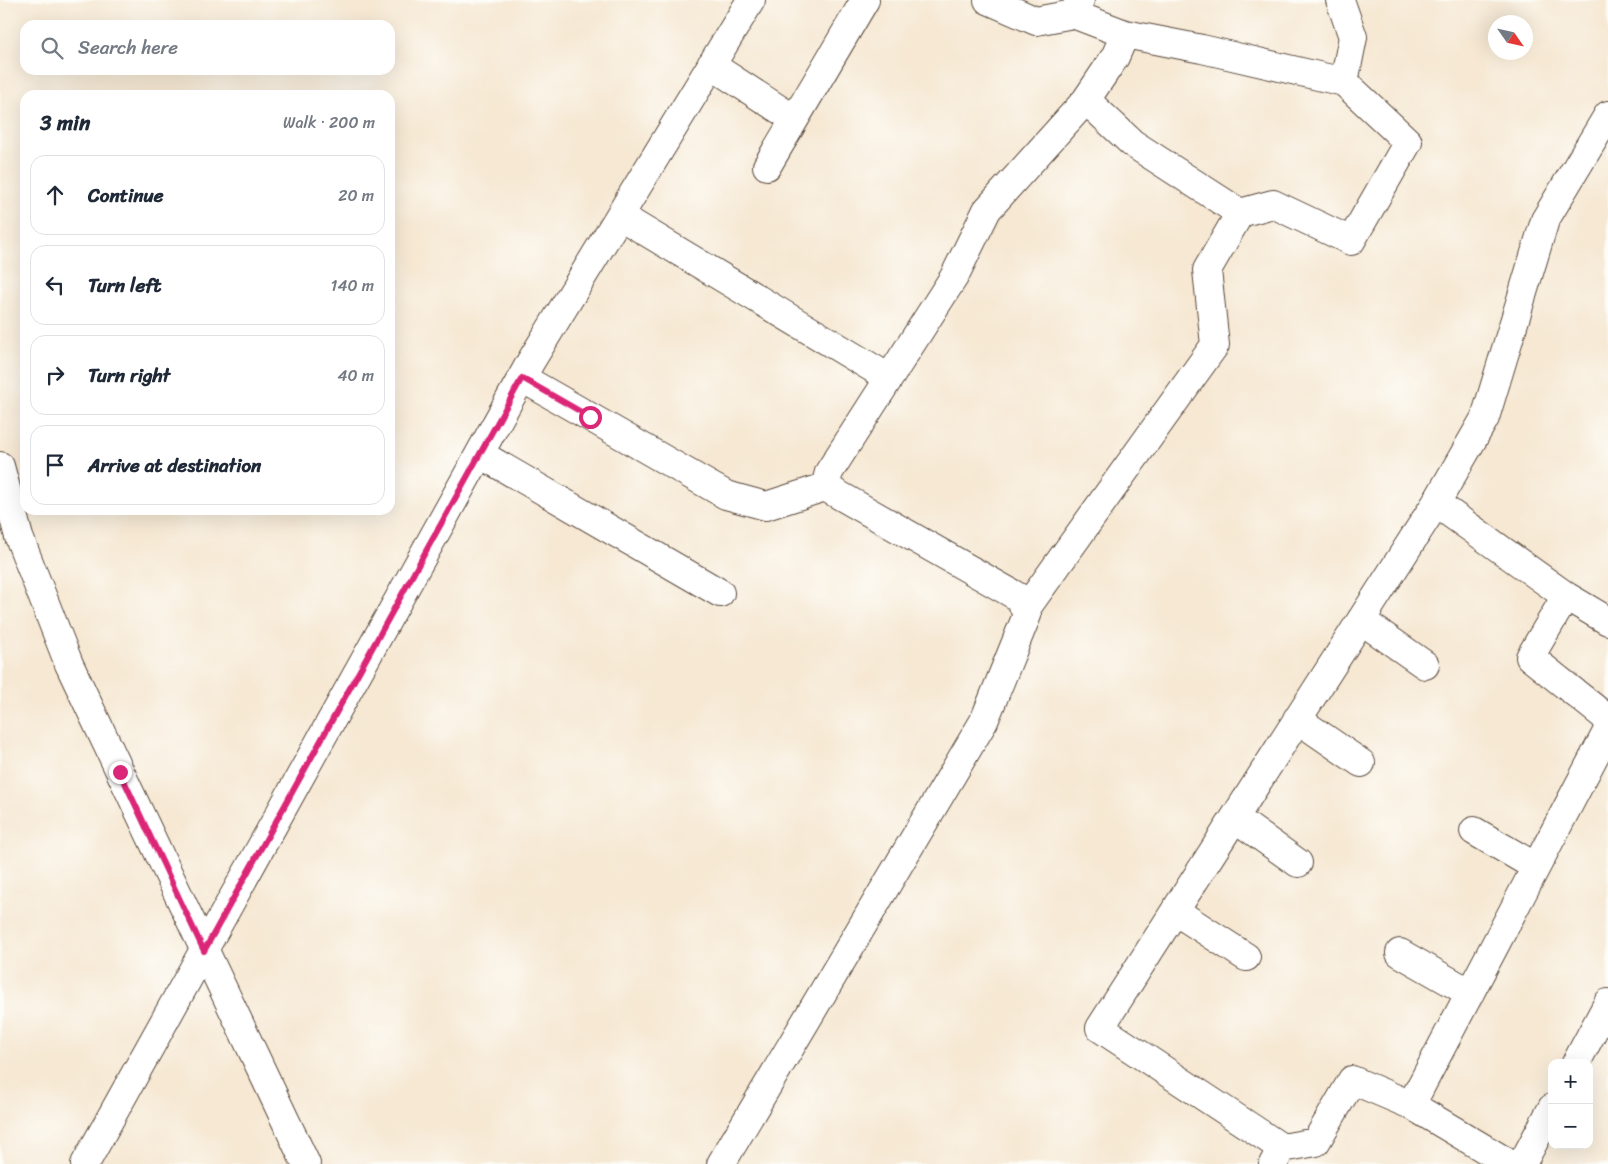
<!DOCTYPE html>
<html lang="en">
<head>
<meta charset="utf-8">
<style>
  body { margin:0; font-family:Sriracha,sans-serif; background:#f2f2f3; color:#1f2937 }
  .controls { position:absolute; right:15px; bottom:15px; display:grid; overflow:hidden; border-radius:10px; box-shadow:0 5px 20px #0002 }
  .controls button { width:45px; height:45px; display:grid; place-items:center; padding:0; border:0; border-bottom:1px solid #e0e1e3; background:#fff; color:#1f2937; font:25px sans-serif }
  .compass { position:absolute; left:1488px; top:15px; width:45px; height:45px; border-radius:50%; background:#fff; box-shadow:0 5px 20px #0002; rotate:124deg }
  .stop { position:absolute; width:15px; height:15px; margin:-11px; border:4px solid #db2777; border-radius:50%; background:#fff }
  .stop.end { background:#db2777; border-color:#fff; box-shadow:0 1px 5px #0008 }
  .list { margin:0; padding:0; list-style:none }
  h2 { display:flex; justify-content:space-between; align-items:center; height:65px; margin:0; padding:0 20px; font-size:21px }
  h2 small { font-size:16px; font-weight:400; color:#747a83 }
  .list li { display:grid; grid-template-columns:32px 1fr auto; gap:15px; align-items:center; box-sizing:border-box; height:80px; margin:0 10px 10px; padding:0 10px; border:1px solid #e0e1e3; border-radius:15px }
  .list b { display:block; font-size:19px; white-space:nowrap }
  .list em { font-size:16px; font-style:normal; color:#747a83 }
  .icon { flex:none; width:28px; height:28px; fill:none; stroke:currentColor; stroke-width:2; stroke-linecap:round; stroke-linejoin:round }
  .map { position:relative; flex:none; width:1608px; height:1164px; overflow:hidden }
  .search { position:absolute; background:#fff; box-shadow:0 5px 20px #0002; left:20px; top:20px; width:375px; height:55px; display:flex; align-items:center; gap:12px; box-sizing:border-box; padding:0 18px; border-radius:15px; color:#747a83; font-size:19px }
  .panel { position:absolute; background:#fff; box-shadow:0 5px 20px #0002; left:20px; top:90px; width:375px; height:425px; border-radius:15px }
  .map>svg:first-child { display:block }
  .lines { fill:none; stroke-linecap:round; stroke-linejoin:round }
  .minor-casing { stroke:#574639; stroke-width:30 }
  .minor { stroke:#fff; stroke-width:28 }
  .route { stroke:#db2777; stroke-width:6 }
</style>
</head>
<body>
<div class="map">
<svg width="1608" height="1164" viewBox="0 0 1608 1164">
  <rect width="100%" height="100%" fill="#fdfcf7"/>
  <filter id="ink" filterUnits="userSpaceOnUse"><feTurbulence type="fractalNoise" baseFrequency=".02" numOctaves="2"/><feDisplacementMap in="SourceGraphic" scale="10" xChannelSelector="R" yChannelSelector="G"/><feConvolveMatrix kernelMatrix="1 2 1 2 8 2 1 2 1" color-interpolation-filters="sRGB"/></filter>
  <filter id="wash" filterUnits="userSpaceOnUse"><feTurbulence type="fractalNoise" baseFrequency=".0096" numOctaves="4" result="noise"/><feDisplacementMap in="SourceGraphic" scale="20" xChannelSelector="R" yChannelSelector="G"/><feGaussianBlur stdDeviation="1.12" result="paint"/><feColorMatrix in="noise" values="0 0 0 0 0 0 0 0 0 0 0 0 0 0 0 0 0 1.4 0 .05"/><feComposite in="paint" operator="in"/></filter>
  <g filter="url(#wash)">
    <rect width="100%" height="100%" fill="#f6e8d3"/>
  </g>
  <g filter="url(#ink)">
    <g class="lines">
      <g class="minor-casing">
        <path id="minor" d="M 988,0 L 1036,21 L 1073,14 L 1080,0
          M 1125,34 L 1202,49 L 1344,82
          M 711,65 L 794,119
          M 767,166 L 865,0
          M 1240,213 L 1273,204 L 1351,241 L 1408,142 L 1344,82 L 1353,37 L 1340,0
          M 620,216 L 889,378
          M 522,378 L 726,495 L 766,506 L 825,487
          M 480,454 L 720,593
          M 0,466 L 19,537 L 69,664 L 306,1164
          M 1436,503 L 1566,596 L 1530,657 L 1608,719
          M 1566,596 L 1608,621
          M 1025,610 L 1215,345 L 1207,270 L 1240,213 L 1132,143 L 1086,100
          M 1361,620 L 1425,665
          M 1297,719 L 1361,763
          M 1235,818 L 1298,863
          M 1474,831 L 1536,867
          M 1175,911 L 1246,957
          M 1400,953 L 1470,993
          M 1576,1063 L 1608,1003
          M 1411,1105 L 1608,730
          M 1282,1148 L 1100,1028 L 1436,503 L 1485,418 L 1545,220 L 1608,115
          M 85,1164 L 531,361 L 751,0
          M 721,1164 L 984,721 L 1027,615 L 1020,598 L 825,487 L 829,472 L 954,277 L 987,210 L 1086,100 L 1115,57 L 1125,34 L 1073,14
          M 1273,1164 L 1282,1148 L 1316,1142 L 1352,1080 L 1411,1105 L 1510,1164
          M 1522,1164 L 1552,1108"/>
      </g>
      <use href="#minor" class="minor"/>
    </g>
  </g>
  <g class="lines" filter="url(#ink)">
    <path class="route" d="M 120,772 L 204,951 L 522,378 L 590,417"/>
  </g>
</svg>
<div class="controls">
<button>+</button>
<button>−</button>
</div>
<svg class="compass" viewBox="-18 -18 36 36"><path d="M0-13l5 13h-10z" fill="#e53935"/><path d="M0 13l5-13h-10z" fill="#747a83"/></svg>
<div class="stop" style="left:590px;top:417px"></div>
<div class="stop end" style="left:120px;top:772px"></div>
<div class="search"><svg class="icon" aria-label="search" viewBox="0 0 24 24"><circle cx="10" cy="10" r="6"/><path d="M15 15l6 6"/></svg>Search here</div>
<section class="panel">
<h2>3 min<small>Walk · 200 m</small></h2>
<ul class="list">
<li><svg class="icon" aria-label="ahead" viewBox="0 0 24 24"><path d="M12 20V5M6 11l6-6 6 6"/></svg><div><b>Continue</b></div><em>20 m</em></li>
<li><svg class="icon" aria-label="left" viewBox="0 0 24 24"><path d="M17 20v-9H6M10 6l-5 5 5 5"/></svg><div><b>Turn left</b></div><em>140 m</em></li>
<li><svg class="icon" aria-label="right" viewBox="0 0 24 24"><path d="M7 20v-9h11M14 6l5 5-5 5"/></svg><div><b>Turn right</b></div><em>40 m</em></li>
<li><svg class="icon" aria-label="arrive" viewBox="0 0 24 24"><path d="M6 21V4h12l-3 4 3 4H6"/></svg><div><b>Arrive at destination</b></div></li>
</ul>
</section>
</div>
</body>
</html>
